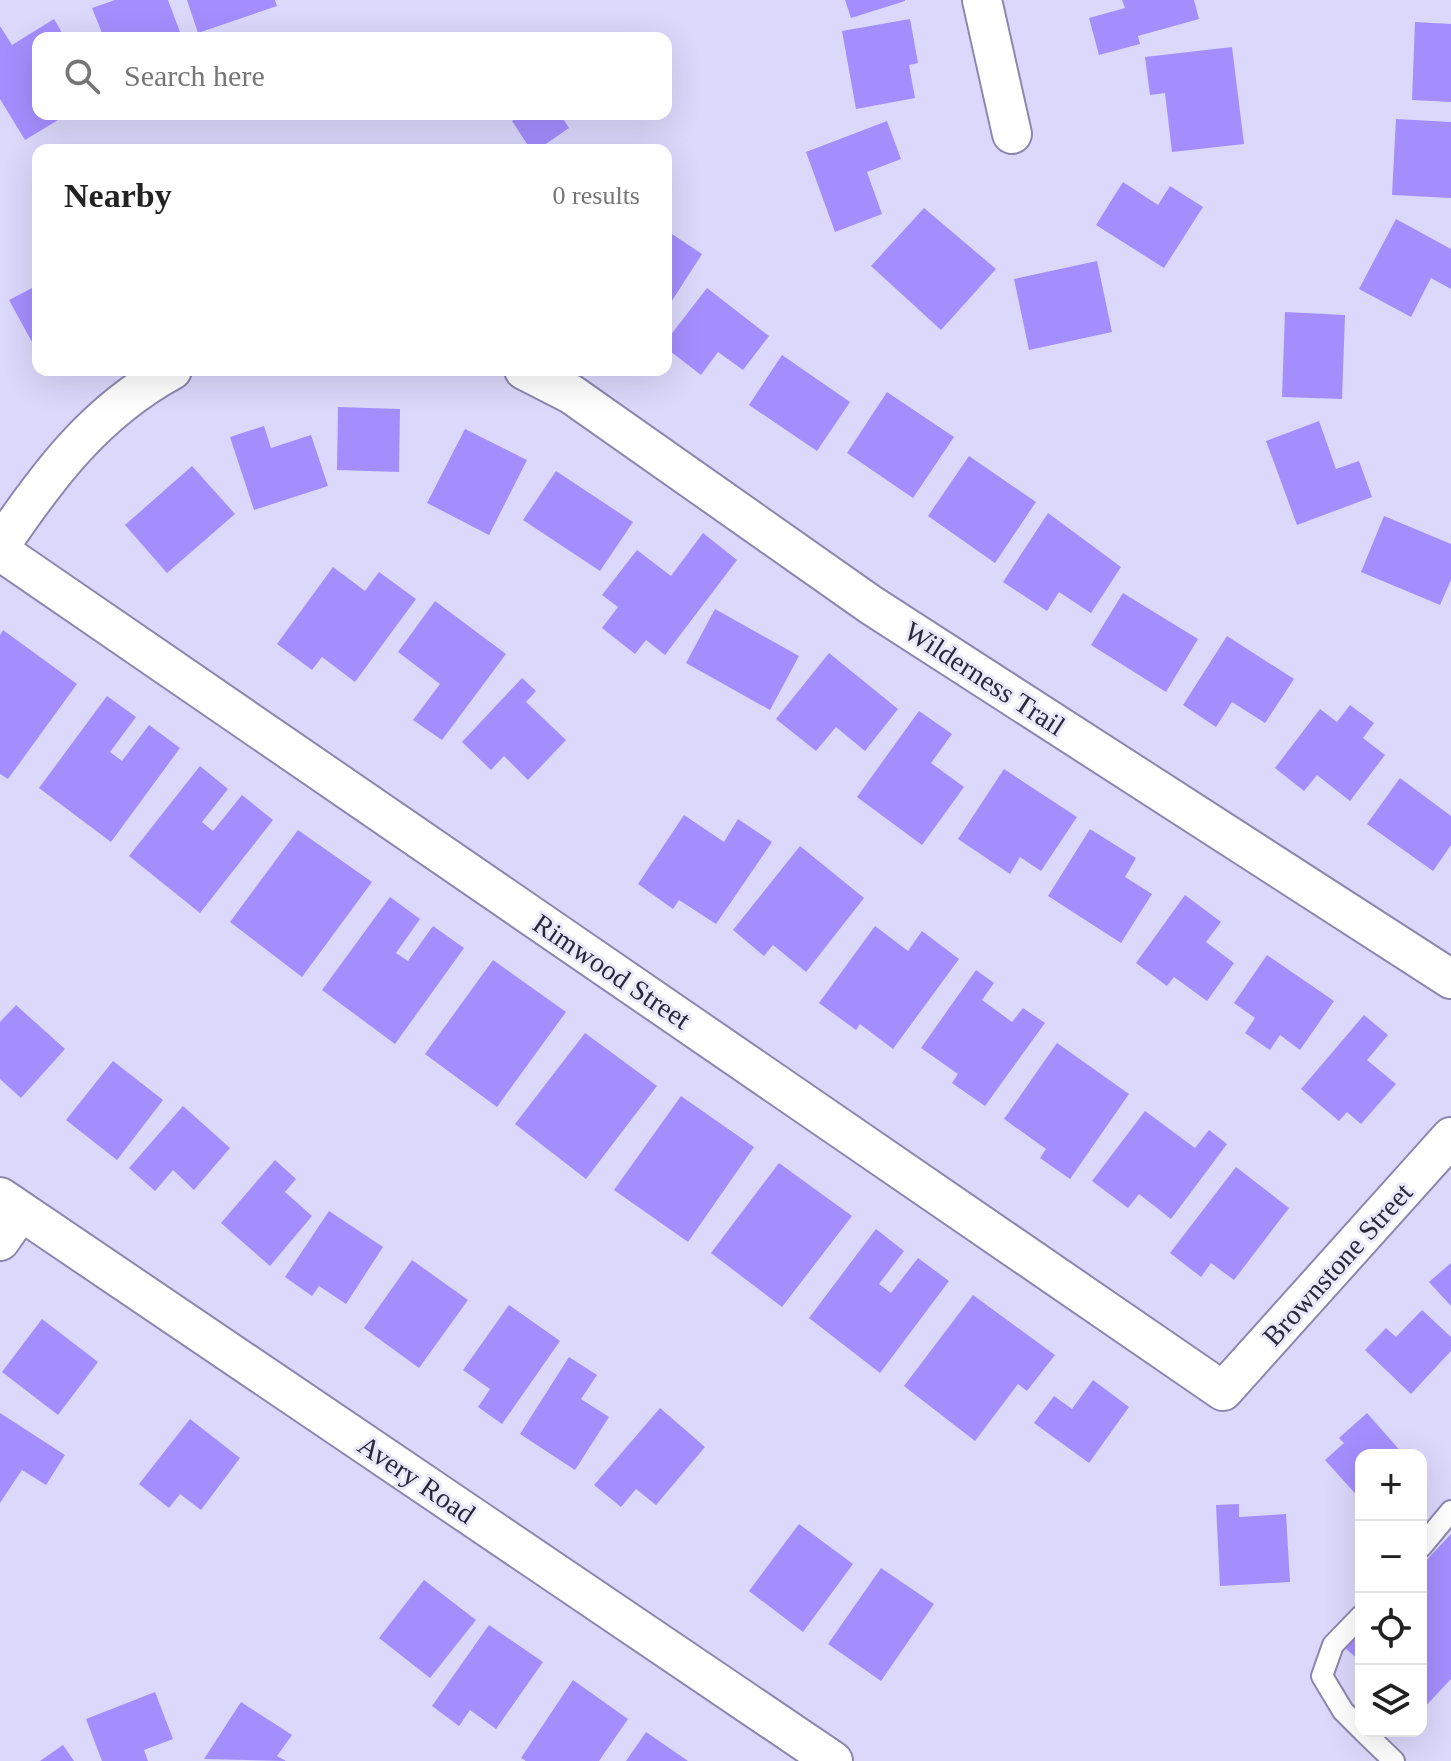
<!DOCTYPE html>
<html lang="en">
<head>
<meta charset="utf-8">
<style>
  body { margin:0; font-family:"Times New Roman",serif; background:#f6f6f6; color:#222 }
  .controls { position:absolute; right:24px; bottom:24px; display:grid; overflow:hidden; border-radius:16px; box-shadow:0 8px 32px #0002 }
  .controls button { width:72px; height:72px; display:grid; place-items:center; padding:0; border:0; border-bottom:2px solid #e0e0e0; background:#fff; color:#222; font:40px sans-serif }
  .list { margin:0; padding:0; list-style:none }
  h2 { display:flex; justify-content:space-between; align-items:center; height:104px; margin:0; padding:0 32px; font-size:34px }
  h2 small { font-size:26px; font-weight:400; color:#767676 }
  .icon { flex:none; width:44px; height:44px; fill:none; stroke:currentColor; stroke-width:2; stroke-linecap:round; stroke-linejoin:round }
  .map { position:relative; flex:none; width:1451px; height:1761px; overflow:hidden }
  .search { position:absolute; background:#fff; box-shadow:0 8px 32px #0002; left:32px; top:32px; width:640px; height:88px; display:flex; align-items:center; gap:20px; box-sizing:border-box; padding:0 28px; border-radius:16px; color:#767676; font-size:30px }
  .panel { position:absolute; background:#fff; box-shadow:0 8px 32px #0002; left:32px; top:144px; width:640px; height:232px; border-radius:16px }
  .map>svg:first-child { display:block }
  .building { fill:#a48efe }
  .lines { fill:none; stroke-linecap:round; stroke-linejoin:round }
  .service-casing { stroke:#8c87b0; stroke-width:24 }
  .minor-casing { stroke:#8c87b0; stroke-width:42 }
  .service { stroke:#fff; stroke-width:20 }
  .minor { stroke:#fff; stroke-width:38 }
  .labels { text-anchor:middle; stroke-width:6; stroke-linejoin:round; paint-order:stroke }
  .street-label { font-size:28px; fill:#2a2839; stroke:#e9e7fa }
</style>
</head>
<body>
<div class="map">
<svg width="1451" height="1761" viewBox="0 0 1451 1761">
  <rect width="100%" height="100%" fill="#dcd8fc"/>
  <path class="building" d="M 115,0 L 168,0 L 180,32 L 166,38 L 104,38 L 92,8 Z
    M 187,0 L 275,0 L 277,6 L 198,33 Z
    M 845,0 L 905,0 L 905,1 L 851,18 Z
    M 1122,0 L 1194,0 L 1199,19 L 1138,36 L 1140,44 L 1099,55 L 1089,18 L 1125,8 Z
    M 54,19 L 65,38 L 38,38 L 38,114 L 68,114 L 25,140 L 0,99 L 0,26 L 12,45 Z
    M 910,19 L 918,63 L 909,65 L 915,98 L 856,109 L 842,31 Z
    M 1415,22 L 1451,24 L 1451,102 L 1412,100 Z
    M 1232,47 L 1244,144 L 1172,152 L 1165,93 L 1150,95 L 1145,57 Z
    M 523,114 L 560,114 L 569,128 L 537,150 L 531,150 L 512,121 Z
    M 1396,119 L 1451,122 L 1451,198 L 1392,195 Z
    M 887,121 L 901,159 L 867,172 L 882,214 L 835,232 L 806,152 Z
    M 1123,182 L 1158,205 L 1170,186 L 1203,207 L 1164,268 L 1096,225 Z
    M 924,208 L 996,269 L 941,330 L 871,266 Z
    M 1396,219 L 1451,249 L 1451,289 L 1431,278 L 1411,317 L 1359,289 Z
    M 666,230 L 702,254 L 666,310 Z
    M 1097,261 L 1112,332 L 1029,350 L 1014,279 Z
    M 38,285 L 38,353 L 9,300 Z
    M 707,288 L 769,336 L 743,370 L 718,352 L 701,375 L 666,348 L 666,341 Z
    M 1285,312 L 1345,315 L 1342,399 L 1282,397 Z
    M 782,355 L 850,402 L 817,451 L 749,405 Z
    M 887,392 L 954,437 L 913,498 L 847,453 Z
    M 338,407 L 400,409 L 399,472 L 337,470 Z
    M 1319,421 L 1336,469 L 1359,461 L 1372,497 L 1297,525 L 1266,441 Z
    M 264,426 L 271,448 L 311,435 L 328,486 L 254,510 L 230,437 Z
    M 465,429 L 527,460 L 489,535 L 427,503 Z
    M 969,456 L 1036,502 L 995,563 L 928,516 Z
    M 192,466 L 235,514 L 167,573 L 125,525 Z
    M 556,471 L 633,522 L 600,571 L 523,520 Z
    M 1048,513 L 1121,567 L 1091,613 L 1059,592 L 1047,611 L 1003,582 Z
    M 1384,516 L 1451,544 L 1451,580 L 1440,605 L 1361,572 Z
    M 703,533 L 737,560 L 665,655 L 646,640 L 635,654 L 602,628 L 618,607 L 602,595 L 637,550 L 671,576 Z
    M 333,567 L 365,591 L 379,572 L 416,599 L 355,682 L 322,657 L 312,670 L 277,644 Z
    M 1123,593 L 1198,639 L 1166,692 L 1091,645 Z
    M 435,601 L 506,654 L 442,740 L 413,720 L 440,684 L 398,652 Z
    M 715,609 L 799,656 L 770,710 L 686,663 Z
    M 3,630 L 77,684 L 8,779 L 0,774 L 0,635 Z
    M 1227,636 L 1294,679 L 1265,723 L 1232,702 L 1216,727 L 1183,705 Z
    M 829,653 L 898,709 L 865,751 L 836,727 L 816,751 L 776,719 Z
    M 522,678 L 536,691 L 526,702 L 566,740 L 528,780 L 504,756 L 491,770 L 462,742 Z
    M 107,696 L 136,717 L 110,752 L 122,761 L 149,725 L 180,748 L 111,842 L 39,788 Z
    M 1350,705 L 1374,723 L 1363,738 L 1385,755 L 1350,801 L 1317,775 L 1304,791 L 1275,768 L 1320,709 L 1337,722 Z
    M 919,711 L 952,734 L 931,763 L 964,787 L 922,845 L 857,797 Z
    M 200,766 L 228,789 L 202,822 L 213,831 L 242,795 L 273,820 L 200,913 L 129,856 Z
    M 1004,769 L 1077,817 L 1041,871 L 1020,857 L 1010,874 L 958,839 Z
    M 1400,778 L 1451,816 L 1451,845 L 1433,871 L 1367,824 Z
    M 684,815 L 724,842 L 738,819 L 772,842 L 716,924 L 679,900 L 673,909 L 638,884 Z
    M 1090,829 L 1136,858 L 1125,877 L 1152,894 L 1121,943 L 1048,896 Z
    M 298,830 L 372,882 L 302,977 L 230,922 Z
    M 800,846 L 864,898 L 806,972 L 773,945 L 764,956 L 733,930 Z
    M 1185,895 L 1221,922 L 1206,942 L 1234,963 L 1207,1001 L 1174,977 L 1167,986 L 1136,963 Z
    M 390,897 L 420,919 L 396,953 L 408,961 L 433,926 L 464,948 L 395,1044 L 322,990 Z
    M 875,926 L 908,951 L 922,931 L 959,959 L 893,1049 L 860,1024 L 856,1030 L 819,1003 Z
    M 1267,955 L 1334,1001 L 1300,1050 L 1280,1035 L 1270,1050 L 1245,1033 L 1255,1018 L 1234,1003 Z
    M 493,960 L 566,1012 L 497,1107 L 425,1054 Z
    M 976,970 L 994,983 L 982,1000 L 1012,1022 L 1023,1008 L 1045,1023 L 985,1106 L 952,1083 L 958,1074 L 921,1048 Z
    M 16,1005 L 65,1049 L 21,1098 L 0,1079 L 0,1022 Z
    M 1364,1015 L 1388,1035 L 1367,1060 L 1396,1084 L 1361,1124 L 1347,1112 L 1339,1121 L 1301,1089 Z
    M 585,1033 L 657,1086 L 586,1179 L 515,1124 Z
    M 1057,1043 L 1129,1094 L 1070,1179 L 1040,1158 L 1046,1149 L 1004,1119 Z
    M 113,1061 L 163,1100 L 117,1160 L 66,1120 Z
    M 681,1096 L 754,1147 L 688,1242 L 614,1190 Z
    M 183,1106 L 230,1148 L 194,1190 L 173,1170 L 155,1191 L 129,1168 Z
    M 1145,1111 L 1195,1148 L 1209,1130 L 1227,1144 L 1171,1219 L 1139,1194 L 1128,1208 L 1092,1181 Z
    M 275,1160 L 296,1179 L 285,1192 L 312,1216 L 270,1266 L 221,1223 Z
    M 779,1163 L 852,1216 L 782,1307 L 711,1253 Z
    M 1236,1167 L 1289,1208 L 1234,1280 L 1211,1263 L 1201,1277 L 1170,1253 Z
    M 329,1211 L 383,1247 L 346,1304 L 319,1286 L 312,1296 L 285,1277 Z
    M 876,1229 L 904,1251 L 879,1284 L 891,1293 L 918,1258 L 949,1281 L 880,1373 L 809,1318 Z
    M 412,1260 L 468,1300 L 419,1368 L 364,1328 Z
    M 1451,1263 L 1451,1306 L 1429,1282 Z
    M 973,1295 L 1055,1355 L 1027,1391 L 1018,1384 L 975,1441 L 904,1386 Z
    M 509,1305 L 560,1341 L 502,1424 L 478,1407 L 490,1389 L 463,1370 Z
    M 1422,1310 L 1451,1337 L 1451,1351 L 1411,1394 L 1365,1350 L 1386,1328 L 1396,1337 Z
    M 42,1319 L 98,1362 L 58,1415 L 2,1372 Z
    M 569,1357 L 597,1375 L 581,1399 L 609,1417 L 575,1470 L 520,1434 Z
    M 1093,1380 L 1129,1407 L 1089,1463 L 1034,1423 L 1054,1396 L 1072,1409 Z
    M 660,1408 L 705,1447 L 656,1505 L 636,1489 L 621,1507 L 594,1485 Z
    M 0,1413 L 65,1455 L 46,1485 L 22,1470 L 0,1503 Z
    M 1367,1413 L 1404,1455 L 1361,1455 L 1361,1500 L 1325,1460 L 1344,1443 L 1339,1438 Z
    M 190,1419 L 240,1458 L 201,1510 L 180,1494 L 169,1508 L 139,1484 Z
    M 1239,1504 L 1239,1517 L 1286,1514 L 1290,1582 L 1220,1586 L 1216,1505 Z
    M 799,1524 L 853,1564 L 803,1632 L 749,1591 Z
    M 1451,1534 L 1451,1679 L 1421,1711 L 1421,1566 Z
    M 881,1568 L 934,1604 L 881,1681 L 828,1644 Z
    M 424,1580 L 476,1620 L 430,1678 L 379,1638 Z
    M 489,1625 L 543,1662 L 496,1729 L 470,1710 L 459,1726 L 432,1706 Z
    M 1361,1629 L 1361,1662 L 1344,1647 Z
    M 573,1680 L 628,1719 L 599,1761 L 526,1761 L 521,1758 Z
    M 155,1692 L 173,1739 L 144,1750 L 148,1761 L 102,1761 L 86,1719 Z
    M 241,1702 L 292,1735 L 277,1756 L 286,1761 L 204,1759 Z
    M 646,1732 L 688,1761 L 626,1761 Z
    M 63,1745 L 74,1761 L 40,1761 Z"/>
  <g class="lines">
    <g class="service-casing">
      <path id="service" d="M 1421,1547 L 1451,1511
        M 1361,1616 L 1333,1645 L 1322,1676 L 1343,1711 L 1361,1729
        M 1363,1731 L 1394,1761"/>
    </g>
    <g class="minor-casing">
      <path id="minor" d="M 982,0 L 1012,134
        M 524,370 L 571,394 L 871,605 L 1451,979
        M 0,546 C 48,475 95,412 172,370
        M 0,551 L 1223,1391 L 1451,1137
        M 0,1197 L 833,1761
        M 0,1241 L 21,1211"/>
    </g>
    <use href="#service" class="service"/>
    <use href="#minor" class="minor"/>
  </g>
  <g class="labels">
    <g class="street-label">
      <text transform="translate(985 678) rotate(33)" y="10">Wilderness Trail</text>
      <text transform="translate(612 971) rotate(34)" y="10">Rimwood Street</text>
      <text transform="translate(1337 1264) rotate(-48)" y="10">Brownstone Street</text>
      <text transform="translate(417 1479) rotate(34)" y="10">Avery Road</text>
    </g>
  </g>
</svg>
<div class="controls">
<button>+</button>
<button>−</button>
<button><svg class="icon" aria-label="locate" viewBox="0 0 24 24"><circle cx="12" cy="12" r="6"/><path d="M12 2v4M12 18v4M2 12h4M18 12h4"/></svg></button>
<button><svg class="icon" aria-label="layers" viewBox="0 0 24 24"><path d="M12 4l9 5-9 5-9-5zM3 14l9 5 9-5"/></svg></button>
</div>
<div class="search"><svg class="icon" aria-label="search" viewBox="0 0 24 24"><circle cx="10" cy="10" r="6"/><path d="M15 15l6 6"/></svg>Search here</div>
<section class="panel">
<h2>Nearby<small>0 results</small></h2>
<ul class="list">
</ul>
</section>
</div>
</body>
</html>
